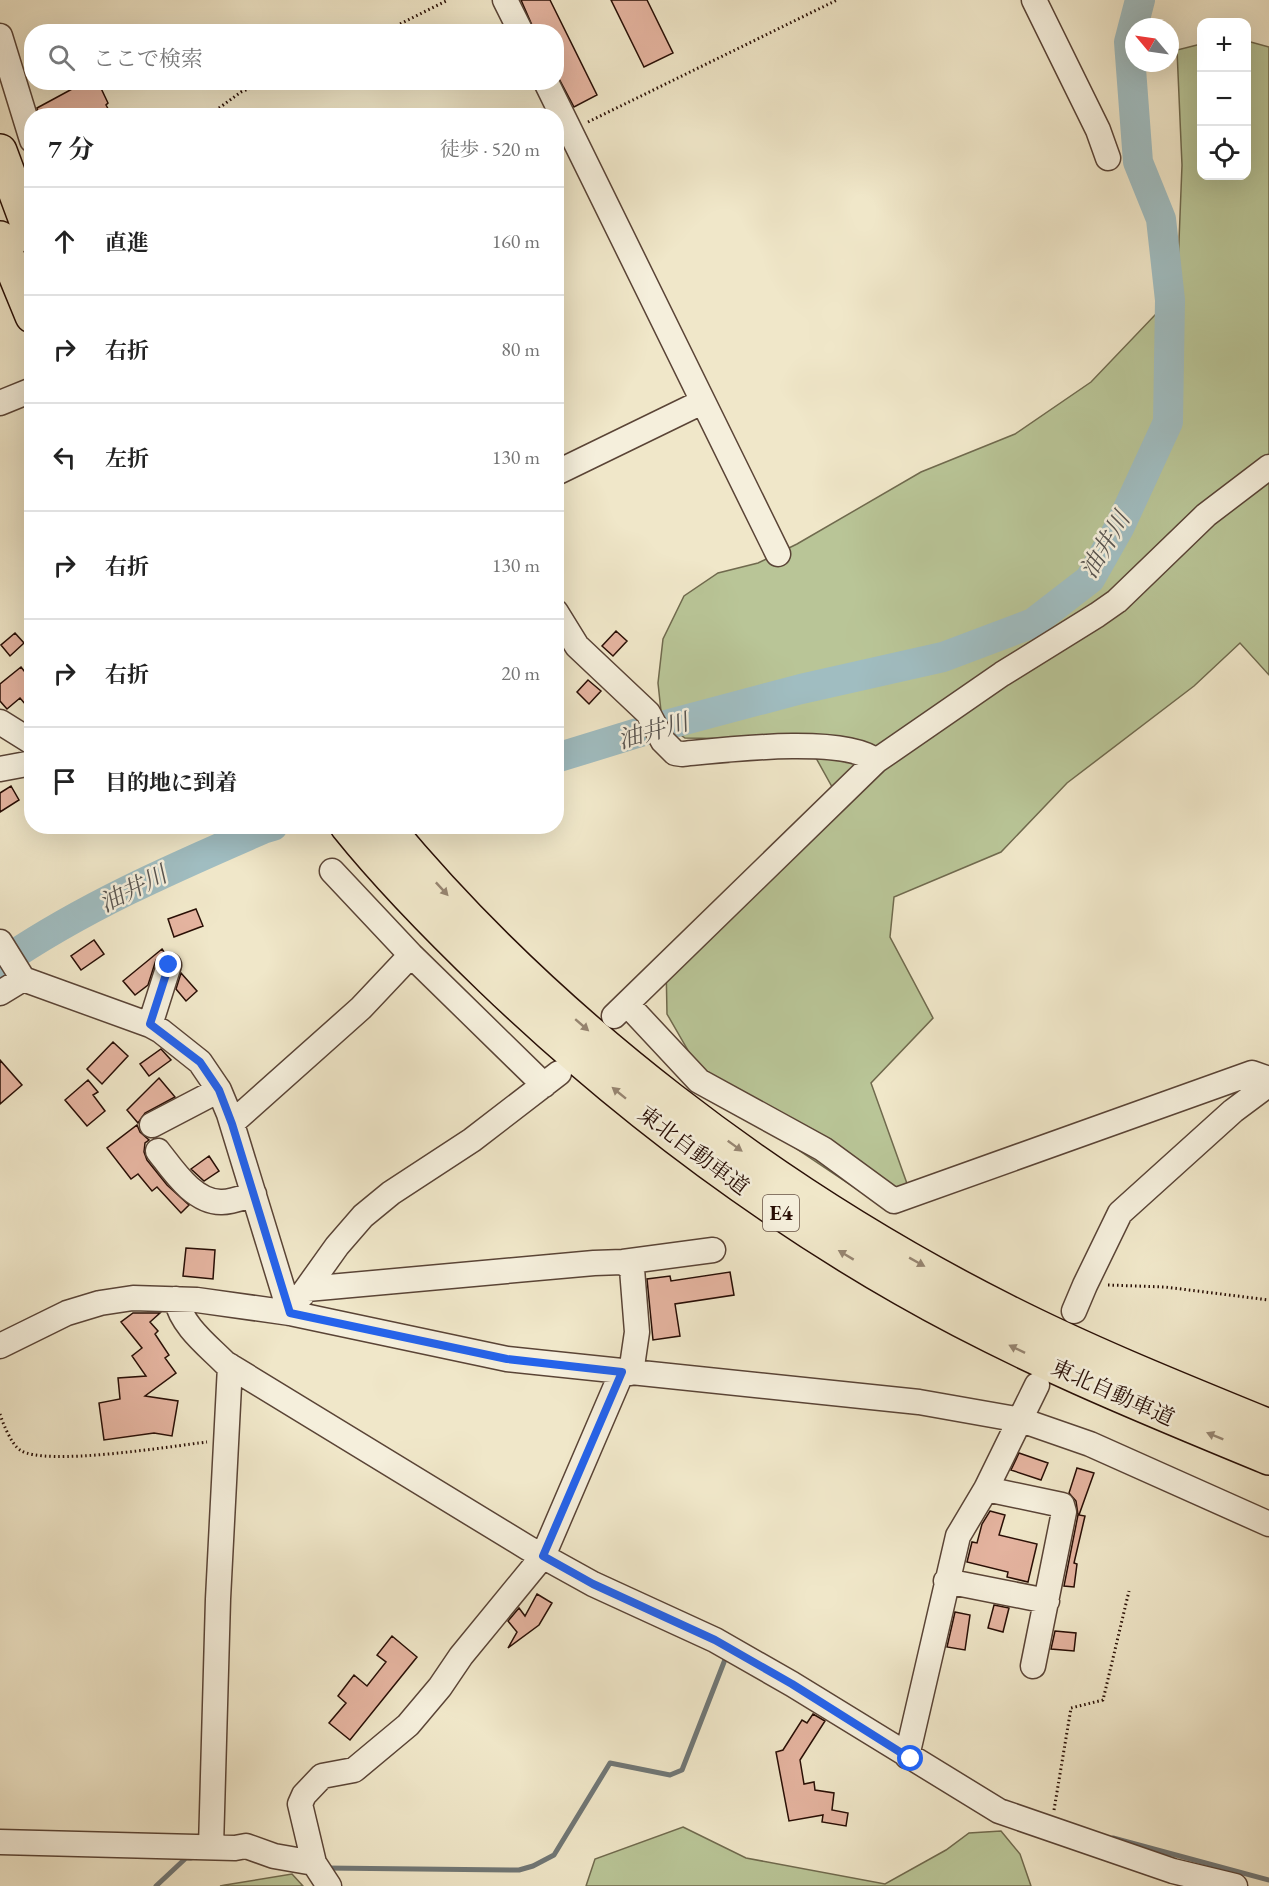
<!DOCTYPE html>
<html lang="ja">
<head>
<meta charset="utf-8">
<style>
  body { margin:0; font-family:"EB Garamond","Noto Serif JP",serif; background:#f6f6f6; color:#222 }
  .controls { position:absolute; right:18px; top:18px; display:grid; overflow:hidden; border-radius:12px; box-shadow:0 6px 24px #0002 }
  .controls button { width:54px; height:54px; display:grid; place-items:center; padding:0; border:0; border-bottom:2px solid #e0e0e0; background:#fff; color:#222; font:30px sans-serif }
  .compass { position:absolute; left:1125px; top:18px; width:54px; height:54px; border-radius:50%; background:#fff; box-shadow:0 6px 24px #0002; rotate:299deg }
  .stop { position:absolute; width:18px; height:18px; margin:-14px; border:4px solid #2563eb; border-radius:50%; background:#fff }
  .stop.end { background:#2563eb; border-color:#fff; box-shadow:0 2px 6px #0008 }
  .list { margin:0; padding:0; list-style:none }
  h2 { display:flex; justify-content:space-between; align-items:center; height:78px; margin:0; padding:0 24px; font-size:26px }
  h2 small { font-size:20px; font-weight:400; color:#767676 }
  .list li { display:grid; grid-template-columns:39px 1fr auto; gap:18px; align-items:center; box-sizing:border-box; height:108px; padding:0 24px; border-top:2px solid #e0e0e0 }
  .list b { display:block; font-size:22px; white-space:nowrap }
  .list em { font-size:20px; font-style:normal; color:#767676 }
  .icon { flex:none; width:33px; height:33px; fill:none; stroke:currentColor; stroke-width:2; stroke-linecap:round; stroke-linejoin:round }
  .map { position:relative; flex:none; width:1269px; height:1886px; overflow:hidden }
  .search { position:absolute; background:#fff; box-shadow:0 6px 24px #0002; left:24px; top:24px; width:540px; height:66px; display:flex; align-items:center; gap:15px; box-sizing:border-box; padding:0 21px; border-radius:24px; color:#767676; font-size:22px }
  .panel { position:absolute; background:#fff; box-shadow:0 6px 24px #0002; left:24px; top:108px; width:540px; height:726px; border-radius:24px }
  .map>svg:first-child { display:block }
  .green { fill:#b9c597; stroke:#706a4e; stroke-width:1.5 }
  .lines { fill:none; stroke-linecap:round; stroke-linejoin:round }
  .stream { stroke:#707776; stroke-width:5 }
  .river { stroke:#a0bdc1; stroke-width:30 }
  .building { fill:#e5b4a0; stroke:#280e05; stroke-width:1.5 }
  .minor-casing { stroke:#5a4436; stroke-width:27 }
  .highway-casing { stroke:#280e05; stroke-width:36 }
  .path { stroke:#280e05; stroke-width:3; stroke-dasharray:1.5 3; stroke-linecap:butt }
  .minor { stroke:#f5efdc; stroke-width:24 }
  .highway { stroke:#f0e7c9; stroke-width:33 }
  .oneway { fill:#968571 }
  .route { stroke:#2563eb; stroke-width:8 }
  .labels { text-anchor:middle; stroke-width:5; stroke-linejoin:round; paint-order:stroke }
  .shield { fill:#f5efdc; stroke:#665246; stroke-width:1.5 }
  .shield-label { font-size:21px; font-weight:bold; fill:#280e05 }
  .street-label { font-size:22px; fill:#280e05; stroke:#f5efdc }
  .water-label { font-size:24px; font-style:italic; fill:#585450; stroke:#f5efdc }
</style>
</head>
<body>
<div class="map">
<svg width="1269" height="1886" viewBox="0 0 1269 1886">
  <rect width="100%" height="100%" fill="#f0e7c9"/>
  <filter id="stains"><feTurbulence type="fractalNoise" baseFrequency=".00333" numOctaves="4"/><feColorMatrix values="0 0 0 0 .2 0 0 0 0 .09 0 0 0 0 .02 0 0 0 .5 -.17"/></filter>
  <radialGradient id="worn" r=".72"><stop offset=".6" stop-color="#630" stop-opacity="0"/><stop offset="1" stop-color="#630" stop-opacity=".3"/></radialGradient>
  <path class="green" d="M 1247,41 L 1269,47 L 1269,675 L 1240,643 L 1194,686 L 1067,783 L 1001,852 L 894,897 L 890,937 L 933,1018 L 871,1083 L 910,1192 L 870,1198 L 712,1092 L 667,1014 L 666,962 L 841,803 L 806,740 L 685,738 L 668,726 L 661,711 L 658,683 L 663,639 L 684,596 L 718,573 L 758,563 L 797,544 L 921,472 L 1015,434 L 1091,382 L 1177,292 L 1182,165 L 1177,50 L 1201,44 L 1202,176 L 1246,176 Z
    M 683,1827 L 746,1858 L 885,1884 L 946,1850 L 969,1833 L 1001,1831 L 1020,1854 L 1031,1886 L 586,1886 L 595,1859 Z
    M 292,1874 L 303,1886 L 220,1886 L 225,1885 Z"/>
  <g class="lines">
    <path class="stream" d="M 1113,1838 L 1269,1880
      M 325,1868 L 519,1870 L 533,1866 L 554,1855 L 610,1763 L 670,1775 L 682,1770 L 726,1657 L 730,1659
      M 156,1886 L 186,1858 L 191,1858"/>
    <path class="river" d="M 556,758 L 647,730 L 801,689 L 943,657 L 1033,623 L 1090,579 L 1120,526 L 1168,422 L 1170,300 L 1161,219 L 1138,162 L 1129,42 L 1140,0
      M 0,964 C 81,908 173,868 263,829 L 273,826"/>
  </g>
  <path class="building" d="M 521,0 L 550,0 L 597,95 L 574,107 L 556,73 L 556,32 L 535,32 Z
    M 611,0 L 647,0 L 673,53 L 644,67 Z
    M 85,82 L 98,82 L 108,103 L 106,105 L 112,116 L 39,116 L 37,108 Z
    M 616,631 L 627,641 L 613,656 L 602,646 Z
    M 15,633 L 24,643 L 10,656 L 1,645 Z
    M 21,667 L 32,681 L 32,712 L 20,698 L 7,709 L 0,701 L 0,684 Z
    M 588,680 L 601,691 L 589,704 L 577,692 Z
    M 11,786 L 19,800 L 0,812 L 0,793 Z
    M 196,909 L 203,926 L 174,937 L 168,919 Z
    M 94,940 L 104,954 L 81,970 L 71,956 Z
    M 162,949 L 164,952 L 156,960 L 148,985 L 135,995 L 123,981 Z
    M 181,973 L 197,991 L 186,1001 L 176,989 Z
    M 113,1042 L 128,1056 L 102,1084 L 87,1069 Z
    M 161,1049 L 171,1060 L 149,1076 L 140,1064 Z
    M 0,1060 L 22,1085 L 0,1104 Z
    M 159,1078 L 175,1097 L 145,1113 L 138,1123 L 127,1110 Z
    M 88,1080 L 98,1092 L 93,1095 L 105,1111 L 87,1126 L 65,1100 Z
    M 137,1125 L 140,1132 L 149,1140 L 145,1143 L 144,1152 L 147,1160 L 167,1185 L 189,1205 L 181,1213 L 157,1187 L 152,1191 L 138,1174 L 131,1179 L 107,1148 Z
    M 209,1156 L 219,1171 L 204,1181 L 191,1169 Z
    M 186,1248 L 215,1250 L 213,1279 L 183,1276 Z
    M 730,1272 L 734,1295 L 675,1304 L 680,1336 L 653,1340 L 647,1279 L 670,1276 L 671,1281 Z
    M 133,1313 L 160,1313 L 150,1322 L 158,1331 L 155,1334 L 169,1355 L 165,1358 L 176,1373 L 145,1396 L 178,1401 L 172,1436 L 154,1433 L 104,1440 L 99,1403 L 120,1399 L 118,1378 L 146,1376 L 132,1356 L 142,1348 L 121,1322 Z
    M 1019,1453 L 1048,1463 L 1041,1480 L 1011,1470 Z
    M 1077,1468 L 1094,1473 L 1079,1515 L 1085,1516 L 1074,1563 L 1077,1564 L 1074,1587 L 1064,1586 L 1078,1515 L 1076,1501 L 1069,1493 Z
    M 990,1511 L 1005,1515 L 999,1535 L 1037,1544 L 1028,1582 L 1007,1577 L 1008,1572 L 967,1562 L 972,1542 L 977,1543 L 982,1524 Z
    M 537,1594 L 552,1603 L 539,1625 L 508,1648 L 517,1632 L 508,1621 L 519,1608 L 525,1616 Z
    M 994,1605 L 1009,1608 L 1003,1632 L 988,1628 Z
    M 955,1612 L 970,1615 L 965,1650 L 947,1647 Z
    M 1055,1631 L 1076,1633 L 1074,1651 L 1051,1649 Z
    M 392,1636 L 417,1657 L 350,1740 L 329,1723 L 346,1703 L 338,1696 L 354,1675 L 367,1686 L 386,1662 L 377,1655 Z
    M 813,1714 L 825,1721 L 800,1760 L 804,1784 L 814,1782 L 815,1790 L 834,1793 L 832,1810 L 848,1813 L 846,1826 L 822,1822 L 823,1815 L 789,1821 L 776,1752 L 783,1750 L 802,1720 L 807,1723 Z"/>
  <g class="lines">
    <g class="minor-casing">
      <path id="minor" d="M 505,0 L 521,32
        M 1034,0 L 1098,130 L 1108,158
        M 0,36 L 32,140
        M 546,82 L 778,554
        M 0,403 L 32,390
        M 556,473 L 702,402
        M 556,612 L 577,646 L 648,713 L 663,741 L 675,753 L 682,754 C 723,750 845,735 876,761
        M 0,722 L 32,742
        M 0,769 L 32,763
        M 332,871 L 411,955 L 544,1085
        M 0,942 L 23,979 L 150,1025 L 161,1031 L 200,1062 L 219,1090 L 229,1114 L 290,1313
        M 0,993 L 23,979
        M 627,1004 L 699,1081 L 823,1149 L 894,1201 L 1252,1073 L 1269,1079
        M 614,1016 L 876,761 L 1002,674 L 1097,615 L 1117,601 L 1206,515 L 1269,467
        M 150,1025 L 169,965
        M 232,1123 L 361,1008 L 411,955
        M 152,1125 L 219,1090
        M 158,1151 C 173,1170 194,1203 222,1202 C 232,1202 244,1197 254,1194
        M 623,1262 L 632,1269 L 637,1332 L 631,1373
        M 307,1289 L 594,1263 L 623,1262 L 713,1250
        M 302,1295 L 337,1246 L 363,1216 L 391,1193 L 472,1140 L 559,1073
        M 176,1299 C 182,1326 206,1344 225,1363 L 528,1548 L 593,1584 L 715,1640 L 792,1684 L 999,1811 L 1173,1871 L 1235,1886
        M 1074,1311 L 1085,1285 L 1120,1213 L 1233,1111 L 1269,1084
        M 0,1346 L 67,1313 L 100,1303 L 133,1298 L 197,1300 L 290,1313 L 507,1359 L 919,1402 L 1021,1420 L 1090,1444 L 1269,1524
        M 986,1489 L 1062,1505 L 1064,1512 L 1033,1666
        M 946,1581 L 1047,1601
        M 907,1756 L 958,1536 L 986,1489 L 1037,1385
        M 0,1842 L 235,1848 L 246,1846 L 274,1856 L 314,1863
        M 211,1847 L 218,1599 L 230,1366
        M 329,1886 L 314,1863 L 300,1804 L 304,1795 L 322,1776 L 354,1770 L 408,1725 L 440,1687 L 461,1656 L 543,1556 L 622,1372"/>
    </g>
    <g class="highway-casing">
      <path id="highway" d="M 0,151 L 32,237
        M 0,238 L 32,316
        M 347,826 C 391,881 441,931 491,979 C 616,1099 753,1203 903,1289 C 1020,1356 1145,1407 1269,1458
        M 386,826 C 550,1024 777,1196 1006,1311 C 1091,1354 1181,1390 1269,1426"/>
    </g>
    <path class="path" d="M 384,32 L 448,0
      M 208,116 L 241,92 L 266,82
      M 588,122 L 837,0
      M 1108,1285 L 1165,1287 L 1269,1300
      M 0,1414 C 3,1424 12,1445 20,1450 C 44,1467 173,1446 207,1442
      M 1054,1810 L 1071,1708 L 1103,1700 L 1129,1591"/>
    <use href="#minor" class="minor"/>
    <use href="#highway" class="highway"/>
  </g>
  <defs><path id="oneway-solid" d="M-6-.8H1V-3.2L6.5 0L1 3.2V.8H-6Z" transform="scale(1.5)"/></defs>
  <g class="oneway">
    <use href="#oneway-solid" transform="translate(442 889) rotate(47)"/>
    <use href="#oneway-solid" transform="translate(582 1025) rotate(41)"/>
    <use href="#oneway-solid" transform="translate(619 1093) rotate(-141)"/>
    <use href="#oneway-solid" transform="translate(735 1146) rotate(36)"/>
    <use href="#oneway-solid" transform="translate(846 1255) rotate(-149)"/>
    <use href="#oneway-solid" transform="translate(917 1262) rotate(29)"/>
    <use href="#oneway-solid" transform="translate(1017 1349) rotate(-154)"/>
    <use href="#oneway-solid" transform="translate(1215 1436) rotate(-158)"/>
  </g>
  <g class="lines">
    <path class="route" d="M 169,965 L 150,1024 L 200,1062 L 219,1090 L 232,1124 L 290,1313 L 507,1359 L 622,1372 L 543,1556 L 593,1584 L 715,1640 L 792,1684 L 911,1759"/>
  </g>
  <g class="labels">
    <rect class="shield" x="763" y="1195" width="36" height="36" rx="4.5"/>
    <g class="shield-label">
      <text x="781" y="1220">E4</text>
    </g>
    <g class="street-label">
      <text transform="translate(694 1150) rotate(37)" y="8">東北自動車道</text>
      <text transform="translate(1113 1392) rotate(24)" y="8">東北自動車道</text>
    </g>
    <g class="water-label">
      <text transform="translate(1105 545) rotate(-59)" y="8">油井川</text>
      <text transform="translate(653 731) rotate(-16)" y="8">油井川</text>
      <text transform="translate(133 889) rotate(-27)" y="8">油井川</text>
    </g>
  </g>
  <rect width="100%" height="100%" filter="url(#stains)"/>
  <rect width="100%" height="100%" fill="url(#worn)"/>
</svg>
<div class="controls">
<button>+</button>
<button>−</button>
<button><svg class="icon" aria-label="locate" viewBox="0 0 24 24"><circle cx="12" cy="12" r="6"/><path d="M12 2v4M12 18v4M2 12h4M18 12h4"/></svg></button>
</div>
<svg class="compass" viewBox="-18 -18 36 36"><path d="M0-13l5 13h-10z" fill="#e53935"/><path d="M0 13l5-13h-10z" fill="#767676"/></svg>
<div class="stop" style="left:911px;top:1759px"></div>
<div class="stop end" style="left:169px;top:965px"></div>
<div class="search"><svg class="icon" aria-label="search" viewBox="0 0 24 24"><circle cx="10" cy="10" r="6"/><path d="M15 15l6 6"/></svg>ここで検索</div>
<section class="panel">
<h2>7 分<small>徒歩 · 520 m</small></h2>
<ul class="list">
<li><svg class="icon" aria-label="ahead" viewBox="0 0 24 24"><path d="M12 20V5M6 11l6-6 6 6"/></svg><div><b>直進</b></div><em>160 m</em></li>
<li><svg class="icon" aria-label="right" viewBox="0 0 24 24"><path d="M7 20v-9h11M14 6l5 5-5 5"/></svg><div><b>右折</b></div><em>80 m</em></li>
<li><svg class="icon" aria-label="left" viewBox="0 0 24 24"><path d="M17 20v-9H6M10 6l-5 5 5 5"/></svg><div><b>左折</b></div><em>130 m</em></li>
<li><svg class="icon" aria-label="right" viewBox="0 0 24 24"><path d="M7 20v-9h11M14 6l5 5-5 5"/></svg><div><b>右折</b></div><em>130 m</em></li>
<li><svg class="icon" aria-label="right" viewBox="0 0 24 24"><path d="M7 20v-9h11M14 6l5 5-5 5"/></svg><div><b>右折</b></div><em>20 m</em></li>
<li><svg class="icon" aria-label="arrive" viewBox="0 0 24 24"><path d="M6 21V4h12l-3 4 3 4H6"/></svg><div><b>目的地に到着</b></div></li>
</ul>
</section>
</div>
</body>
</html>
